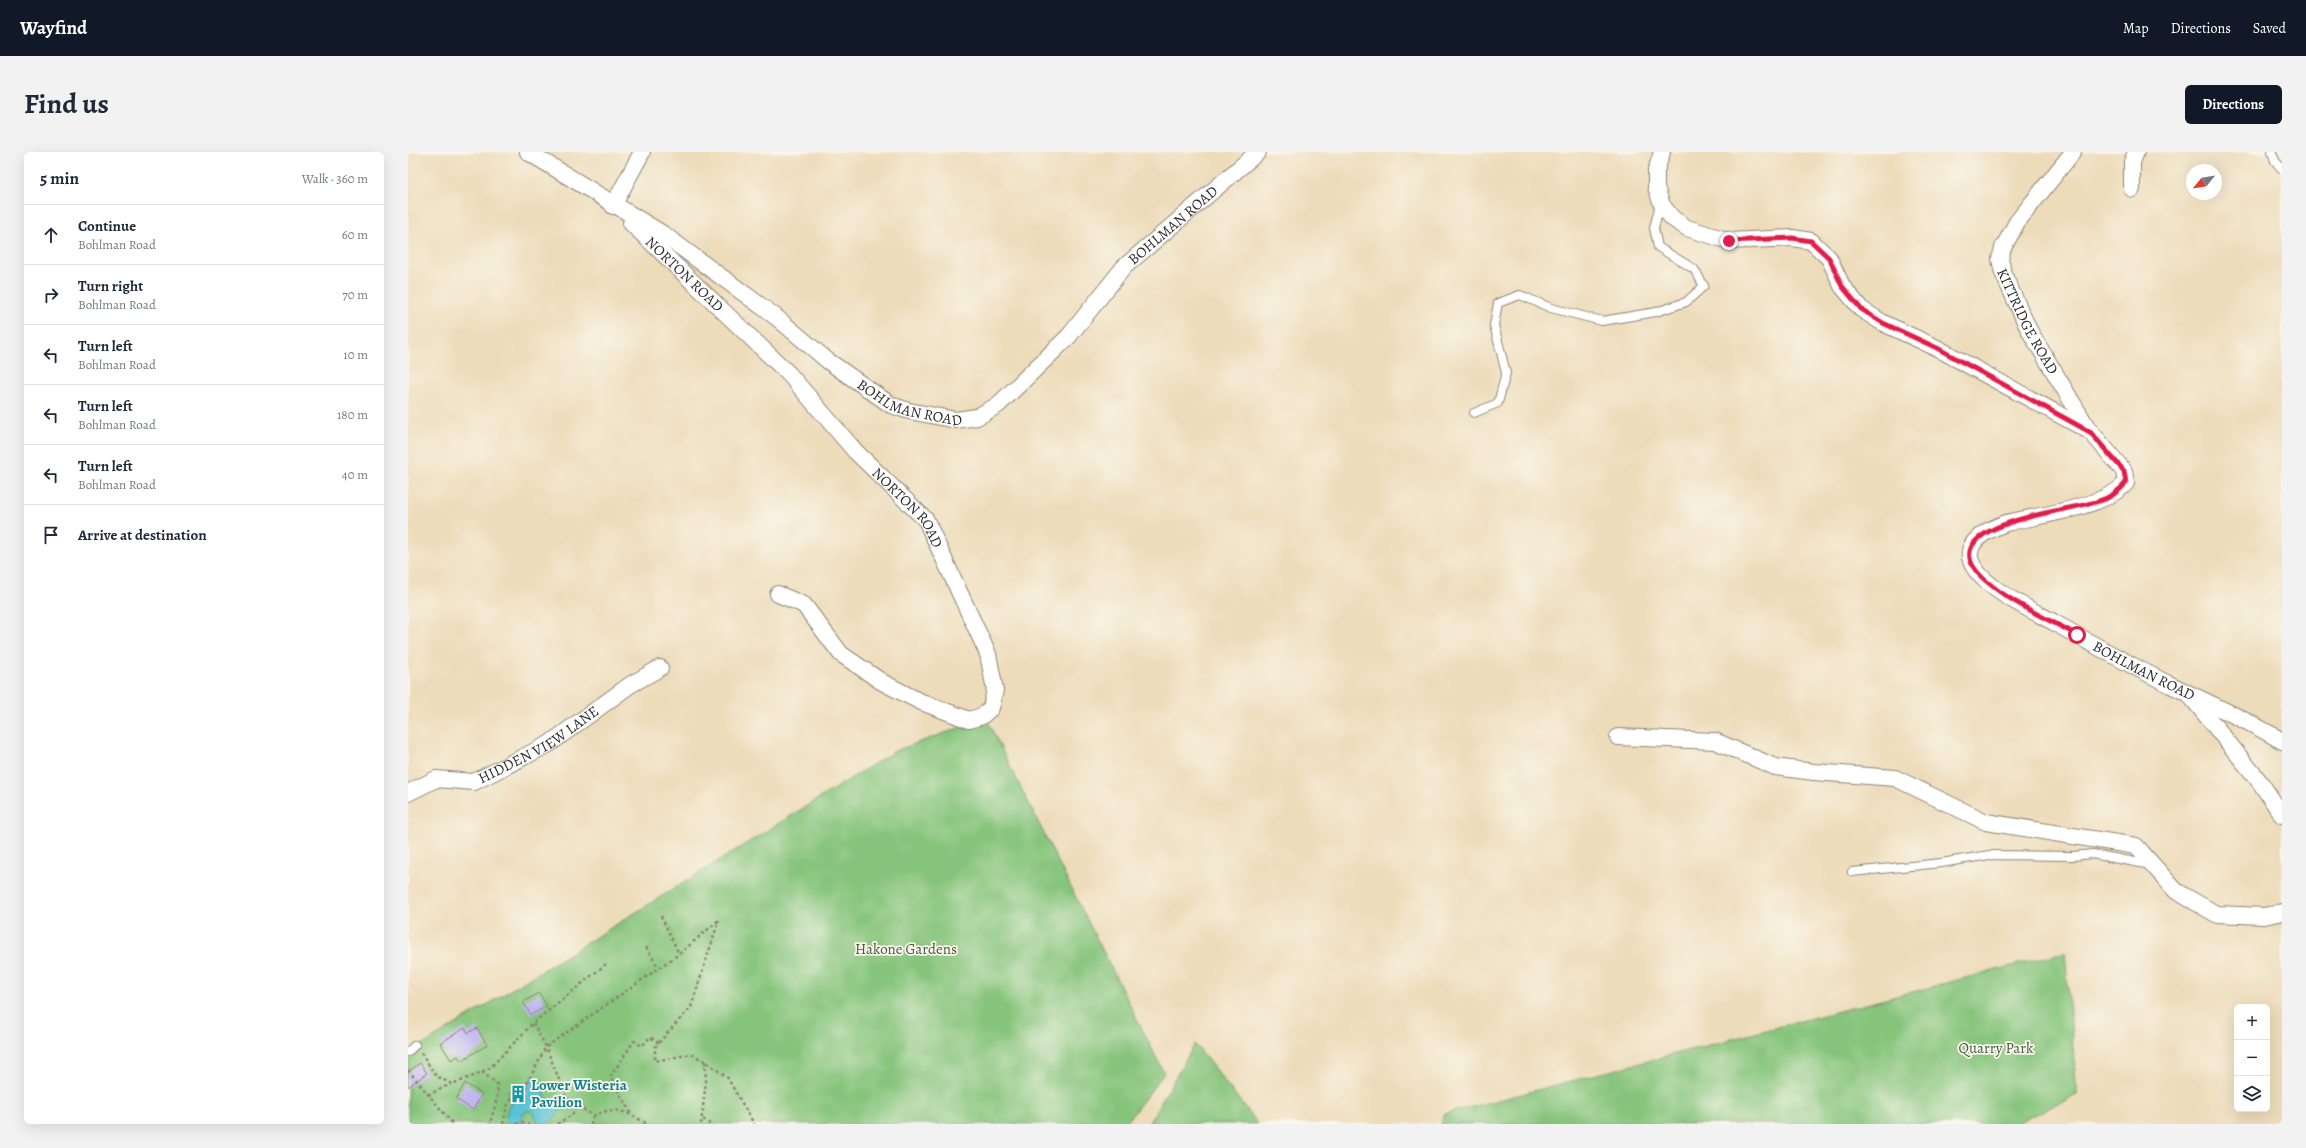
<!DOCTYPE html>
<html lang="en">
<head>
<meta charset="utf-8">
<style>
  body { margin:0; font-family:Alegreya,serif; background:#f2f2f3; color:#1f2937 }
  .controls { position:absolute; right:12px; bottom:12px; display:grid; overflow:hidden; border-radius:6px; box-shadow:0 4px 16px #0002 }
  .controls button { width:36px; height:36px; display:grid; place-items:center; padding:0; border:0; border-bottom:1px solid #e0e1e3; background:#fff; color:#1f2937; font:20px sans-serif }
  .compass { position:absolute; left:1778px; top:12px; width:36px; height:36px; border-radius:50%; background:#fff; box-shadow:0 4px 16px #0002; rotate:240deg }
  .stop { position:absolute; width:12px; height:12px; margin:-9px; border:3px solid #e11d48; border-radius:50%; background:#fff }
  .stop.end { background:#e11d48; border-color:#fff; box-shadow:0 1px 4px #0008 }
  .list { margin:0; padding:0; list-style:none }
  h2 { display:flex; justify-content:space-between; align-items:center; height:52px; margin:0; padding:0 16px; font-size:17px }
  h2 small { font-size:13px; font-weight:400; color:#747a83 }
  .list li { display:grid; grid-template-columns:26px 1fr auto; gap:12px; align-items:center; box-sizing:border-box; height:60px; padding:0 16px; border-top:1px solid #e0e1e3 }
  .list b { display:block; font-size:15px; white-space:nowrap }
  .list p { margin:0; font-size:13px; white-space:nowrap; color:#747a83 }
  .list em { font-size:13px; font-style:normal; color:#747a83 }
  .icon { flex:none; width:22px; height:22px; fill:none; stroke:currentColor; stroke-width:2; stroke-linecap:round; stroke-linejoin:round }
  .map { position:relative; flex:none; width:1874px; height:972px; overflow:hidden; border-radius:6px }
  header { display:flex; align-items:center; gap:24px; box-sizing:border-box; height:56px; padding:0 20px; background:#111827; color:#fff }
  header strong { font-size:19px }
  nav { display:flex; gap:22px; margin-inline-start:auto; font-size:14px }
  .intro { display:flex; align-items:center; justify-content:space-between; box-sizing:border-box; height:96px; padding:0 24px }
  h1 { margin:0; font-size:28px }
  .button { padding:10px 18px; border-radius:6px; background:#111827; color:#fff; font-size:14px; font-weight:700 }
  main { display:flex; gap:24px; padding:0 24px }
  aside { flex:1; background:#fff; border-radius:6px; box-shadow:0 4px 16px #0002 }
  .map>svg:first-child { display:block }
  .green { fill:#86c47b; stroke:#587853 }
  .water { fill:#59c3d5; stroke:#427780 }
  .building { fill:#beb4ef }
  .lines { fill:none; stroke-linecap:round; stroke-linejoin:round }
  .lane-casing { stroke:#8c8472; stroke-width:10 }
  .street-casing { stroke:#8c8472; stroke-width:18 }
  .path { stroke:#8c8472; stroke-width:2.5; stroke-dasharray:3 3; stroke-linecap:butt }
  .lane { stroke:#fff; stroke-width:8 }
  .street { stroke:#fff; stroke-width:16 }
  .route { stroke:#e11d48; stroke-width:5 }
  .labels { text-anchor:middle; stroke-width:3.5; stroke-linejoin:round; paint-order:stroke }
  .street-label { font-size:15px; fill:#2b2b2b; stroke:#fbf7ec }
  .park-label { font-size:15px; fill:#465943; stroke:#fbf7ec }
  .culture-label { font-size:15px; font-weight:bold; fill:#0d838f; stroke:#fbf7ec; text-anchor:start }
</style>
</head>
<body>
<header>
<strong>Wayfind</strong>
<nav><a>Map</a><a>Directions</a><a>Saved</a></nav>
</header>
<div class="intro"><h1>Find us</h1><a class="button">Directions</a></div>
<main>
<aside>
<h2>5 min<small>Walk · 360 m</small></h2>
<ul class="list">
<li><svg class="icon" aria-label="ahead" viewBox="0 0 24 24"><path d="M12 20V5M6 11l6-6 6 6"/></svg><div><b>Continue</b><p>Bohlman Road</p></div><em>60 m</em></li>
<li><svg class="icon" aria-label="right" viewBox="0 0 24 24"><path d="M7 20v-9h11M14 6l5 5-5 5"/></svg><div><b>Turn right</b><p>Bohlman Road</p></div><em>70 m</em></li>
<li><svg class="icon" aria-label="left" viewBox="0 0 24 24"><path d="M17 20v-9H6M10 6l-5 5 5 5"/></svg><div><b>Turn left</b><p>Bohlman Road</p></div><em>10 m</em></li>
<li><svg class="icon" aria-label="left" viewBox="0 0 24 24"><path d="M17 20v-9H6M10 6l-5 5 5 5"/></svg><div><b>Turn left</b><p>Bohlman Road</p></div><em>180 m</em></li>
<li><svg class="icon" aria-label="left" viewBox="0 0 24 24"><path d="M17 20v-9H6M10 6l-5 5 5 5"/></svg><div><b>Turn left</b><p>Bohlman Road</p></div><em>40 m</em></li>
<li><svg class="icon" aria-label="arrive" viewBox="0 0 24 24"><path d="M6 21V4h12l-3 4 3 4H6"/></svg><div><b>Arrive at destination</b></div></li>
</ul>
</aside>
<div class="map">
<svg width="1874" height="972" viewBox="0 0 1874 972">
  <rect width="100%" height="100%" fill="#fbf7ec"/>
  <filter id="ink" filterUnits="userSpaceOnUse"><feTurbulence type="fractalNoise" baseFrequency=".025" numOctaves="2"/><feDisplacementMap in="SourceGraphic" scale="8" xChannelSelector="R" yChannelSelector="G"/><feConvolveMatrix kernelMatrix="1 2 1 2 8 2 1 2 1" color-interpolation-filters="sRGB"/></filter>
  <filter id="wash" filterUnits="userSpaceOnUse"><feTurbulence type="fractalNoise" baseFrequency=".012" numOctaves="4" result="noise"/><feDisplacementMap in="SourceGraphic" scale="16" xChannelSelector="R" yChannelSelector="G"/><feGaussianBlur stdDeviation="0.9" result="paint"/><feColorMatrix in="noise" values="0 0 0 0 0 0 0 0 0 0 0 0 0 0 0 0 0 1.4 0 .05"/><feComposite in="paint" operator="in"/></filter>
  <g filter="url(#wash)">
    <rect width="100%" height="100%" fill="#eddcba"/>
    <path class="green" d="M 578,566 L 756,921 L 719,970 L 716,972 L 0,972 L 0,902 L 487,599 Z
      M 1657,800 L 1669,943 L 1606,972 L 1033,972 L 1037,962 Z
      M 787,892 L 850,972 L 740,972 Z"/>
    <path class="water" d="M 125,926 L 135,931 L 137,945 L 145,950 L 154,950 L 151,960 L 140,972 L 130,972 L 125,959 L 118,959 L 113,965 L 113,972 L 99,971 C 95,956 107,944 119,937 L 122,928 Z"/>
    <g id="blocks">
      <path class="building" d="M 131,841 L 139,854 L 123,863 L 115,850 Z
        M 57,876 L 60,881 L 69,876 L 79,893 L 53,909 L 50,904 L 43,908 L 32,891 Z
        M 12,911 L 19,921 L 0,935 L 0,920 Z
        M 57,931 L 74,942 L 65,958 L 48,947 Z
        M 114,934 L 120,943 L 106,950 L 101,942 Z"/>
    </g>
  </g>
  <g filter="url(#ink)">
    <use href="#blocks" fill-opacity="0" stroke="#8c8472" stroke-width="1"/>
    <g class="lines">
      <g class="lane-casing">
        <path id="lane" d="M 1864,0 L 1867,9 L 1874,17
          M 1066,261 L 1090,251 L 1098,221 L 1086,173 L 1090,151 L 1112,143 L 1143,156 L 1194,169 L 1248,160 L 1278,150 L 1296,134 L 1286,117 L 1250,95 L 1246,76 L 1252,52
          M 1444,720 L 1533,711 L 1581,703 L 1665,704 L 1684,702 L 1743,713
          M 0,900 L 7,893"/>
      </g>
      <g class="street-casing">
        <g id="street">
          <path id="s1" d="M 120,0 L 255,82 L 368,165 L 420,209 L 483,253 L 501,259 L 548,268 L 569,265 L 590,253 L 661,184 L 716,115 L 850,0"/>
          <path id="s2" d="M 1254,0 L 1248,19 L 1248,35 L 1254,53 L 1264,66 L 1279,76 L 1321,89 L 1385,86 L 1403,89 L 1421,106 L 1434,134 L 1453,157 L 1475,171 L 1529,196 L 1683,280 L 1716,319 L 1718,331 C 1695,356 1632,363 1598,371 C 1582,377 1556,388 1563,409 C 1572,435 1624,458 1647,471 C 1686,493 1725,515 1765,534 C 1802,552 1840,568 1874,589"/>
          <path id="s3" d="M 1665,0 L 1609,70 L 1595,96 L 1592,107 L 1595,121 L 1621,178 L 1682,280"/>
          <path d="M 1724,37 L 1724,10 L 1728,0"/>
          <path d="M 205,54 L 234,0"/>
          <path id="s4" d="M 223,71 L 381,222 L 447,299 L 518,368 L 580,502 L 587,538 L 583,556 L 574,564 L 561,568 L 511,549 L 474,530 L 433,502 L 396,453 L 370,442"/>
          <path d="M 1784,546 L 1852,630 L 1874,663"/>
          <path d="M 1210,585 L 1307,589 L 1367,615 L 1406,620 L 1487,626 L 1578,670 L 1728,694 L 1768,739 L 1808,762 L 1856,764 L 1874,760"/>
          <path id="s5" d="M 0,641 L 28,627 L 66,630 L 141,592 L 222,533 L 252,516"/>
        </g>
      </g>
      <path class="path" d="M 253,764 L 271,802
        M 238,795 L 250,815
        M 125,871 L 138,895 L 158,945 L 185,964 C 207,953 220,960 239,972
        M 13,901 L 28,924 L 44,932 L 63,925 L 82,916 L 125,871 L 198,812
        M 297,909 L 283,902 L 247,909 L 247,895 L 283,855 L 311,768
        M 0,918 L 45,972
        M 74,920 L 89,932 L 90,942 L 82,972
        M 116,937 L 138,895 L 271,802 L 311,768
        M 20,943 L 43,932
        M 223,961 L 202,925 L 226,889 L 234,894 L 242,885 L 251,891
        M 295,967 L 302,972
        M 95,972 L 99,954 L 104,946
        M 108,972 L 114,970 L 121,972
        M 149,972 L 164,963 L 169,954
        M 183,972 L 185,964
        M 293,972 L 298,929 L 297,909 L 319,925 L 346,972"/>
      <use href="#lane" class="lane"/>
      <use href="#street" class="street"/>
    </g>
  </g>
  <g class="lines" filter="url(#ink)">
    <path class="route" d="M 1321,89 L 1384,86 L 1403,89 L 1421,106 L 1434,134 L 1453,157 L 1475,171 L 1529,196 L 1682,280 L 1716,319 L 1718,331 C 1711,339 1702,346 1691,349 C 1663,359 1514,372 1577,428 C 1603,451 1638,466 1669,483"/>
  </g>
  <defs>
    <g id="building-bare" transform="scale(1.38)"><path d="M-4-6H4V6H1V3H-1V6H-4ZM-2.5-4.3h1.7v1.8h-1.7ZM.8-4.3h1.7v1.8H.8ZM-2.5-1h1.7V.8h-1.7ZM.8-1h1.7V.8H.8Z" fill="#0f9aa8" stroke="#fbf7ec" stroke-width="2.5" paint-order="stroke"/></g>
  </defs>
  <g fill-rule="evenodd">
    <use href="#building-bare" x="110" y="942"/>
  </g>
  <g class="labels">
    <g class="street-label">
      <text dy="5" stroke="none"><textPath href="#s1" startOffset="807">BOHLMAN ROAD</textPath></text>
      <text dy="5" stroke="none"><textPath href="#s4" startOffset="74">NORTON ROAD</textPath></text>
      <text dy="5" stroke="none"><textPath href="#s3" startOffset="199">KITTRIDGE ROAD</textPath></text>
      <text dy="5" stroke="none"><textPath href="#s1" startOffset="460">BOHLMAN ROAD</textPath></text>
      <text dy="5" stroke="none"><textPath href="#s4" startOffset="398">NORTON ROAD</textPath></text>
      <text dy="5" stroke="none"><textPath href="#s2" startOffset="1018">BOHLMAN ROAD</textPath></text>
      <text dy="5" stroke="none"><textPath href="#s5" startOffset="144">HIDDEN VIEW LANE</textPath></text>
    </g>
    <g class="park-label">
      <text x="498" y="802">Hakone Gardens</text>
      <text x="1588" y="901">Quarry Park</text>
    </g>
    <g class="culture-label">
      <text x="123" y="938">Lower Wisteria<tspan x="123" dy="17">Pavilion</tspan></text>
    </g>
  </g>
</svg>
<div class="controls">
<button>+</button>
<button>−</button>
<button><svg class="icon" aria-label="layers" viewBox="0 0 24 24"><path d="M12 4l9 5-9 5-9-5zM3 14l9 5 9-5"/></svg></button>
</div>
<svg class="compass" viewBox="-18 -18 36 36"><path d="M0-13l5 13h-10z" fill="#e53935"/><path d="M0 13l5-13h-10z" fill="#747a83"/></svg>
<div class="stop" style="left:1669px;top:483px"></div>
<div class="stop end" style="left:1321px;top:89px"></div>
</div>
</main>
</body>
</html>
